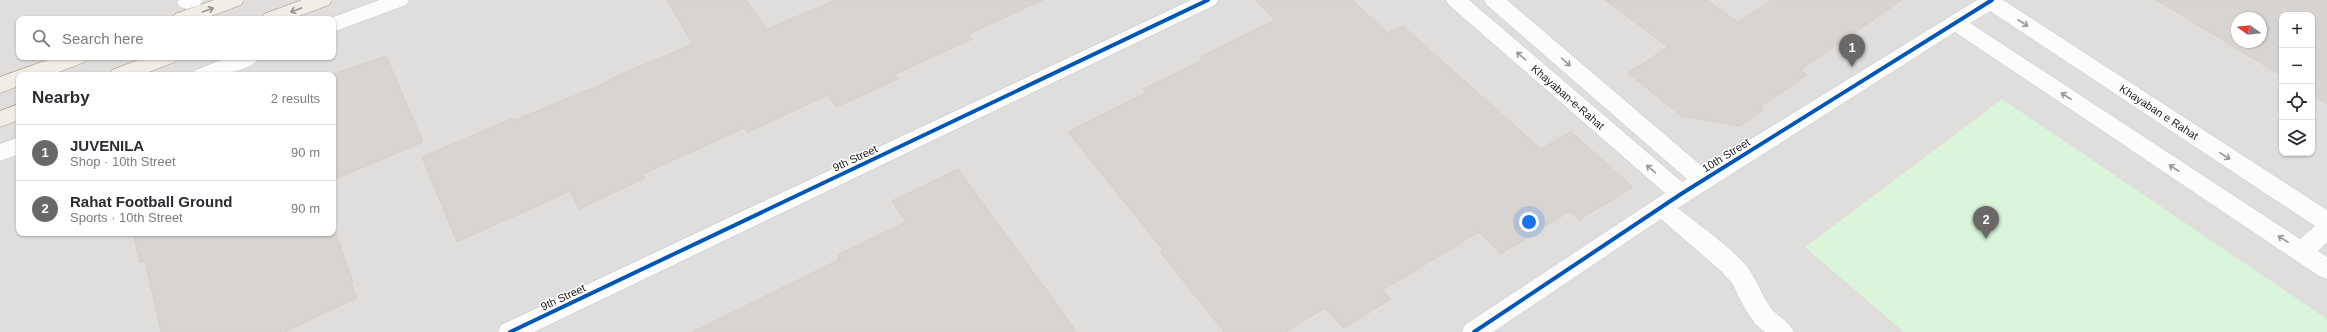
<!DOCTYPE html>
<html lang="en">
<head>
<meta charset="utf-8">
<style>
  body { margin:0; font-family:Helvetica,sans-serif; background:#f7f7f7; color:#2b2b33 }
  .controls { position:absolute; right:12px; top:12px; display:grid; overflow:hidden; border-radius:8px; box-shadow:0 1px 3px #0004 }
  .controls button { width:36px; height:36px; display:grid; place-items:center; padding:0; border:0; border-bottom:1px solid #e1e1e2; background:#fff; color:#2b2b33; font:20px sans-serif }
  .compass { position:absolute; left:2231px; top:12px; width:36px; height:36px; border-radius:50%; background:#fff; box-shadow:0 1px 3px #0004; rotate:285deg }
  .you { position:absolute; left:1529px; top:222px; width:14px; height:14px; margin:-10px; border:3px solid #fff; border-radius:50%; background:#1a73e8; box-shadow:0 0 0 6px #1a73e833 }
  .badge { display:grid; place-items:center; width:26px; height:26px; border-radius:50%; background:#6a6968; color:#fff; font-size:13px; font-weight:700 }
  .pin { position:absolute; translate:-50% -33px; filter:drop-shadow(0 1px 2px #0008) }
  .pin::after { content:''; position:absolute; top:21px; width:14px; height:12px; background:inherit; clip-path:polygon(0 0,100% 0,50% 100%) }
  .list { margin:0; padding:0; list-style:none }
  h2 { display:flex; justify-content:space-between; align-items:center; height:52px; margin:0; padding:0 16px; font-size:17px }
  h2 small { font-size:13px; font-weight:400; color:#7c7c81 }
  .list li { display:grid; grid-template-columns:26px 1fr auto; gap:12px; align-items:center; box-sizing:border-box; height:56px; padding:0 16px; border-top:1px solid #e1e1e2 }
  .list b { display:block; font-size:15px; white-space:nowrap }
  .list p { margin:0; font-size:13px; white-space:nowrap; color:#7c7c81 }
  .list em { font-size:13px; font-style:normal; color:#7c7c81 }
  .icon { flex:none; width:22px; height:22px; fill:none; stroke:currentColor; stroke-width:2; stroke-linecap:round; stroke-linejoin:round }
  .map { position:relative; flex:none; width:2327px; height:332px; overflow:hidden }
  .search { position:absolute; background:#fff; box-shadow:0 1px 3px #0004; left:16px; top:16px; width:320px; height:44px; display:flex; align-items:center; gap:10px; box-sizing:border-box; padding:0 14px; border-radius:8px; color:#7c7c81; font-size:15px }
  .panel { position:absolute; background:#fff; box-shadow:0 1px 3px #0004; left:16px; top:72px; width:320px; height:164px; border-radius:8px }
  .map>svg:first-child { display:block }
  .residential { fill:#dfdedc; fill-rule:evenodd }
  .park { fill:#daf5da }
  .building { fill:#d7d4d2; stroke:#d3d0cc; fill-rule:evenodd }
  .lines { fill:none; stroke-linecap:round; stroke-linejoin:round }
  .minor-casing { stroke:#c9c8c7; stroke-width:1 }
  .major-casing { stroke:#a79c86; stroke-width:1 }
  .minor { fill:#fdfcfc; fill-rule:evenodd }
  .major { fill:#f3ede7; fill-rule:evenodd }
  .cycleway-casing { stroke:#fff; stroke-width:6 }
  .cycleway { stroke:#0057b8; stroke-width:4 }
  .oneway { stroke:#95928e }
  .oneway2 { stroke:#9a9a9a }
  .labels { text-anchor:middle; stroke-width:3; stroke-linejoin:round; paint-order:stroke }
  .street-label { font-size:11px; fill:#222; stroke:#fff }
</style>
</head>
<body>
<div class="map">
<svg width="2327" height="332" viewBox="0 0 2327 332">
  <rect width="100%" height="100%" fill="#f0eeeb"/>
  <path class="residential" d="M 0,0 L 2327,0 L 2327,332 L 0,332 ZM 2282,15 L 2312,15 L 2312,153 L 2282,153 ZM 2237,18 L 2261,18 L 2261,42 L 2237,42 ZM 19,19 L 333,19 L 333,57 L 19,57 ZM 19,75 L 333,75 L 333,233 L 19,233 Z"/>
  <path class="park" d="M 2002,99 L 2327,319 L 2327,332 L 1904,332 L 1805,247 Z"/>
  <path class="building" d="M 667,0 L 746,0 L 767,29 L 836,0 L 1043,0 L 969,34 L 972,39 L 895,74 L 898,79 L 836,107 L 828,95 L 748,132 L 744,128 L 643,174 L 645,178 L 579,209 L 570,191 L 457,242 L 422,157 L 511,119 L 515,120 L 608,82 L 610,79 L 693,44 Z
    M 1255,0 L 1352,0 L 1388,33 L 1403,26 L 1541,149 L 1571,132 L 1633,187 L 1579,220 L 1570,211 L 1501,254 L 1479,232 L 1383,290 L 1391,299 L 1344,328 L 1325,308 L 1285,332 L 1224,332 L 1160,252 L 1163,250 L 1068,132 L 1146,93 L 1143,89 L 1203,60 L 1200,57 L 1275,20 Z
    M 1605,0 L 1707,0 L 1738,22 L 1772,0 L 1902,0 L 1800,70 L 1807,75 L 1760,107 L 1763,110 L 1740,126 L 1682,116 L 1628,73 L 1668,47 Z
    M 2156,0 L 2327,0 L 2327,104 L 2312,95 L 2312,15 L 2282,15 L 2282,76 ZM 2237,18 L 2261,18 L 2261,42 L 2237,42 Z
    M 386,56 L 423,142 L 333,180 L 333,74 Z
    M 958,169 L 1077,332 L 693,332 L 840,259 L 838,255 L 906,222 L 892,201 Z
    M 133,233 L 336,233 L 353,282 L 351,283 L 357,298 L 284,332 L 161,332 L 145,261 L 140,263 Z"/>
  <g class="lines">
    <g class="minor-casing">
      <path id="minor" d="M 178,0 L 203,0 L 200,5 L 187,9 L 180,7 L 177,2 Z
        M 379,0 L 409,0 L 406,5 L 333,32 L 333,19 L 328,19 Z
        M 1191,0 L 1218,0 L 1215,5 L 534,332 L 498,332 L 501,325 Z
        M 1446,0 L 1469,0 L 1682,182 L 1687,179 L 1487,5 L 1484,0 L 1507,0 L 1704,168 L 1977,0 L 2003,0 L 2327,210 L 2327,242 L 2318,251 L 2327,257 L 2327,279 L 2319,276 L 1955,32 L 1678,208 C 1701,227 1729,245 1748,268 C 1757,280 1762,296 1771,308 C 1778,317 1789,321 1794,332 L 1765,332 L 1755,324 L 1744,307 L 1732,283 L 1721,271 L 1661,219 L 1493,332 L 1462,332 L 1465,325 L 1665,193 L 1449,5 ZM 1990,11 L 2315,226 L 2300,239 L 1970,23 Z
        M 229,57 L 260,57 C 250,74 211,75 193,75 L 196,70 Z
        M 19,137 L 19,154 L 0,161 L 0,144 Z"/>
    </g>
    <g class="major-casing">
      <path id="major" d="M 214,0 L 244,0 L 241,5 L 203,19 L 172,19 L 175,14 Z
        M 302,0 L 332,0 L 329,5 L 291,19 L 261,19 L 264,14 Z
        M 56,57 L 88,57 L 85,62 L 51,75 L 19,75 L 19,86 L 0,93 L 0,77 Z
        M 146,57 L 178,57 L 175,62 L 141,75 L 109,75 L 112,70 Z
        M 19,104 L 19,120 L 0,127 L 0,111 Z"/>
    </g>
    <use href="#minor" class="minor"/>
    <use href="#major" class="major"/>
    <g class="cycleway-casing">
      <path id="cycleway" d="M 510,332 L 1208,0
        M 1474,332 L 1681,194 L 1992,0"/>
    </g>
    <use href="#cycleway" class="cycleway"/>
  </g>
  <defs><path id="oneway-shaft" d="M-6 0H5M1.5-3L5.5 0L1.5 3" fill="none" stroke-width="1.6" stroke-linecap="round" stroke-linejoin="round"/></defs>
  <g class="oneway">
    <use href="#oneway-shaft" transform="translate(208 10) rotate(-20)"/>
    <use href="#oneway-shaft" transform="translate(296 10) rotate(160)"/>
  </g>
  <g class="oneway2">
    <use href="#oneway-shaft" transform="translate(2023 23) rotate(33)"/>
    <use href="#oneway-shaft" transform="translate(1521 56) rotate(-139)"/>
    <use href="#oneway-shaft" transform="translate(1566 62) rotate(41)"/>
    <use href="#oneway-shaft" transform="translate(2066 96) rotate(-147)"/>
    <use href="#oneway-shaft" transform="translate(2225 156) rotate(33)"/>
    <use href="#oneway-shaft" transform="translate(2174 168) rotate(-147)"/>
    <use href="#oneway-shaft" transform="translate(1651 169) rotate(-139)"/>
    <use href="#oneway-shaft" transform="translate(2283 239) rotate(-147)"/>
  </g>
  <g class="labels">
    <g class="street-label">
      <text transform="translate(1568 97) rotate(41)" y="4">Khayaban-e-Rahat</text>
      <text transform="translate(2159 112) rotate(33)" y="4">Khayaban e Rahat</text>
      <text transform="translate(1726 155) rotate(-32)" y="4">10th Street</text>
      <text transform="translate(855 158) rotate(-25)" y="4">9th Street</text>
      <text transform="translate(563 297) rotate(-25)" y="4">9th Street</text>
    </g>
  </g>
</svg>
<div class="controls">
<button>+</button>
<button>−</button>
<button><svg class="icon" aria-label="locate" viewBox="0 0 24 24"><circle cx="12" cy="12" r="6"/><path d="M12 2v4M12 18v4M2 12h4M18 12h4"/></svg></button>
<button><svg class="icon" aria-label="layers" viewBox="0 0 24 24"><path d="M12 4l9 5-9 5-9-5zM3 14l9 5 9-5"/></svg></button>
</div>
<svg class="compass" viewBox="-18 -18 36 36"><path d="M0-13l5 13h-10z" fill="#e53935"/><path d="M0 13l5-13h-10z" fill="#7c7c81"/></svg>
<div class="you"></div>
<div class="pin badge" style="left:1852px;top:67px">1</div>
<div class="pin badge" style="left:1986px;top:239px">2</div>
<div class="search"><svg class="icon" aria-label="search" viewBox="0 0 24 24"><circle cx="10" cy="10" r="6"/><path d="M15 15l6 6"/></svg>Search here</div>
<section class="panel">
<h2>Nearby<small>2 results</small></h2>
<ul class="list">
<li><span class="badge">1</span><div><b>JUVENILA</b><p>Shop · 10th Street</p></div><em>90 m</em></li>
<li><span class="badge">2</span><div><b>Rahat Football Ground</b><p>Sports · 10th Street</p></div><em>90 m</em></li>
</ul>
</section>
</div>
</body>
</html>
